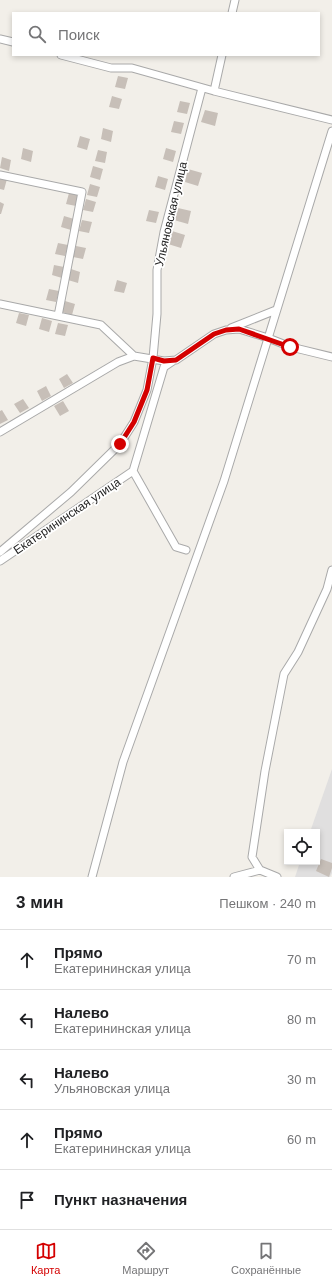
<!DOCTYPE html>
<html lang="ru">
<head>
<meta charset="utf-8">
<style>
  body { margin:0; font-family:Helvetica,sans-serif; background:#f2f2f2; color:#202124 }
  .controls { position:absolute; right:12px; bottom:12px; display:grid; overflow:hidden; border-radius:0px; box-shadow:0 2px 6px #0003 }
  .controls button { width:36px; height:36px; display:grid; place-items:center; padding:0; border:0; border-bottom:1px solid #e0e0e0; background:#fff; color:#202124; font:20px sans-serif }
  .stop { position:absolute; width:12px; height:12px; margin:-9px; border:3px solid #d40000; border-radius:50%; background:#fff }
  .stop.end { background:#d40000; border-color:#fff; box-shadow:0 1px 4px #0008 }
  .list { margin:0; padding:0; list-style:none }
  h2 { display:flex; justify-content:space-between; align-items:center; height:52px; margin:0; padding:0 16px; font-size:17px }
  h2 small { font-size:13px; font-weight:400; color:#757577 }
  .list li { display:grid; grid-template-columns:26px 1fr auto; gap:12px; align-items:center; box-sizing:border-box; height:60px; padding:0 16px; border-top:1px solid #e0e0e0 }
  .list b { display:block; font-size:15px; white-space:nowrap }
  .list p { margin:0; font-size:13px; white-space:nowrap; color:#757577 }
  .list em { font-size:13px; font-style:normal; color:#757577 }
  .icon { flex:none; width:22px; height:22px; fill:none; stroke:currentColor; stroke-width:2; stroke-linecap:round; stroke-linejoin:round }
  .map { position:relative; flex:none; width:332px; height:877px; overflow:hidden }
  .search { position:absolute; background:#fff; box-shadow:0 2px 6px #0003; left:12px; right:12px; top:12px; height:44px; display:flex; align-items:center; gap:10px; box-sizing:border-box; padding:0 14px; border-radius:0px; color:#757577; font-size:15px }
  .sheet { height:352px; background:#fff }
  nav { display:flex; justify-content:space-around; align-items:center; box-sizing:border-box; height:56px; border-top:1px solid #e0e0e0; background:#fff; font-size:11px; color:#757577 }
  nav a { display:grid; justify-items:center; gap:2px }
  nav .on { color:#d40000 }
  .map>svg:first-child { display:block }
  .residential { fill:#e0dfdf }
  .building { fill:#c7bfb8 }
  .lines { fill:none; stroke-linecap:round; stroke-linejoin:round }
  .minor-casing { stroke:#a9a9a9; stroke-width:9 }
  .minor { stroke:#fff; stroke-width:7 }
  .route { stroke:#d40000; stroke-width:5 }
  .labels { text-anchor:middle; stroke-width:3.5; stroke-linejoin:round; paint-order:stroke }
  .street-label { font-size:12px; fill:#222; stroke:#fff }
</style>
</head>
<body>
<div class="map">
<svg width="332" height="877" viewBox="0 0 332 877">
  <rect width="100%" height="100%" fill="#f2efe9"/>
  <path class="residential" d="M 332,769 L 332,873 L 330,877 L 295,877 L 300,862 L 317,862 L 317,832 L 310,832 Z"/>
  <path class="building" d="M 118,76 L 128,78 L 125,89 L 115,87 Z
    M 112,96 L 122,99 L 119,109 L 109,107 Z
    M 180,101 L 190,103 L 187,114 L 177,112 Z
    M 205,110 L 218,113 L 215,126 L 201,122 Z
    M 174,121 L 184,123 L 181,134 L 171,132 Z
    M 103,128 L 113,131 L 111,142 L 101,139 Z
    M 80,136 L 90,139 L 87,150 L 77,147 Z
    M 23,148 L 33,151 L 31,162 L 21,159 Z
    M 166,148 L 176,151 L 173,162 L 163,159 Z
    M 98,150 L 107,152 L 105,163 L 95,161 Z
    M 2,157 L 11,160 L 9,171 L 0,168 Z
    M 93,166 L 103,169 L 100,180 L 90,177 Z
    M 188,169 L 202,173 L 198,186 L 185,182 Z
    M 158,176 L 168,179 L 165,190 L 155,187 Z
    M 0,177 L 7,179 L 4,190 L 0,189 Z
    M 90,184 L 100,187 L 97,197 L 87,195 Z
    M 69,193 L 79,195 L 76,206 L 66,204 Z
    M 86,199 L 96,202 L 93,212 L 83,210 Z
    M 0,202 L 4,204 L 1,214 L 0,214 Z
    M 178,208 L 191,211 L 188,224 L 174,220 Z
    M 149,210 L 159,212 L 156,223 L 146,221 Z
    M 64,216 L 74,219 L 71,230 L 61,227 Z
    M 82,220 L 92,222 L 89,233 L 79,231 Z
    M 172,231 L 185,235 L 181,248 L 168,244 Z
    M 58,243 L 68,245 L 65,256 L 55,254 Z
    M 76,246 L 86,248 L 83,259 L 73,257 Z
    M 54,265 L 64,267 L 62,278 L 52,275 Z
    M 71,269 L 80,272 L 78,283 L 68,280 Z
    M 117,280 L 127,283 L 124,293 L 114,291 Z
    M 49,289 L 59,291 L 56,302 L 46,300 Z
    M 65,301 L 75,304 L 72,315 L 62,312 Z
    M 19,313 L 29,315 L 26,326 L 16,323 Z
    M 42,318 L 52,321 L 49,332 L 39,329 Z
    M 58,323 L 68,325 L 65,336 L 55,334 Z
    M 67,374 L 73,383 L 64,388 L 59,379 Z
    M 46,386 L 51,396 L 42,401 L 37,391 Z
    M 23,399 L 29,408 L 20,413 L 14,404 Z
    M 63,401 L 69,411 L 60,416 L 54,406 Z
    M 2,410 L 8,420 L 0,424 L 0,411 Z
    M 321,859 L 332,863 L 332,868 L 329,877 L 316,871 Z"/>
  <g class="lines">
    <g class="minor-casing">
      <path id="minor" d="M 232,13 L 235,0
        M 0,39 L 13,42
        M 61,55 L 111,68 L 132,68 L 214,91 L 332,120
        M 214,91 L 222,55
        M 0,175 L 82,192 L 58,316
        M 0,304 L 101,325 L 134,356 L 164,361 L 176,360 L 214,334 L 226,330 L 239,329 L 268,338 L 291,347 L 332,357
        M 231,328 L 276,310
        M 173,361 L 164,367 L 133,471 L 176,547 L 186,550
        M 0,432 L 118,362 L 134,356
        M 0,552 L 71,492 L 120,444 L 134,422 L 147,390 L 153,358 L 157,314 L 157,270 L 164,232 L 202,88
        M 0,561 L 133,471
        M 260,870 L 252,857 L 265,771 L 284,674 L 298,652 L 327,589 L 332,570
        M 260,870 L 277,877
        M 92,877 L 123,762 L 224,481 L 332,131
        M 234,877 L 260,870"/>
    </g>
    <use href="#minor" class="minor"/>
  </g>
  <g class="lines">
    <path class="route" d="M 120,444 L 134,422 L 147,390 L 153,358 L 164,361 L 176,360 L 214,334 L 226,330 L 239,329 L 290,347"/>
  </g>
  <g class="labels">
    <g class="street-label">
      <text transform="translate(171 214) rotate(-77)" y="4">Ульяновская улица</text>
      <text transform="translate(67 516) rotate(-34)" y="4">Екатерининская улица</text>
    </g>
  </g>
</svg>
<div class="controls">
<button><svg class="icon" aria-label="locate" viewBox="0 0 24 24"><circle cx="12" cy="12" r="6"/><path d="M12 2v4M12 18v4M2 12h4M18 12h4"/></svg></button>
</div>
<div class="stop" style="left:290px;top:347px"></div>
<div class="stop end" style="left:120px;top:444px"></div>
<div class="search"><svg class="icon" aria-label="search" viewBox="0 0 24 24"><circle cx="10" cy="10" r="6"/><path d="M15 15l6 6"/></svg>Поиск</div>
</div>
<section class="sheet">
<h2>3 мин<small>Пешком · 240 m</small></h2>
<ul class="list">
<li><svg class="icon" aria-label="ahead" viewBox="0 0 24 24"><path d="M12 20V5M6 11l6-6 6 6"/></svg><div><b>Прямо</b><p>Екатерининская улица</p></div><em>70 m</em></li>
<li><svg class="icon" aria-label="left" viewBox="0 0 24 24"><path d="M17 20v-9H6M10 6l-5 5 5 5"/></svg><div><b>Налево</b><p>Екатерининская улица</p></div><em>80 m</em></li>
<li><svg class="icon" aria-label="left" viewBox="0 0 24 24"><path d="M17 20v-9H6M10 6l-5 5 5 5"/></svg><div><b>Налево</b><p>Ульяновская улица</p></div><em>30 m</em></li>
<li><svg class="icon" aria-label="ahead" viewBox="0 0 24 24"><path d="M12 20V5M6 11l6-6 6 6"/></svg><div><b>Прямо</b><p>Екатерининская улица</p></div><em>60 m</em></li>
<li><svg class="icon" aria-label="arrive" viewBox="0 0 24 24"><path d="M6 21V4h12l-3 4 3 4H6"/></svg><div><b>Пункт назначения</b></div></li>
</ul>
</section>
<nav>
<a class="on"><svg class="icon" aria-label="map" viewBox="0 0 24 24"><path d="M3 6l6-2 6 2 6-2v14l-6 2-6-2-6 2zM9 4v14M15 6v14"/></svg>Карта</a>
<a><svg class="icon" aria-label="directions" viewBox="0 0 24 24"><path d="M12 3l9 9-9 9-9-9zM9 14v-3h6M13 9l2 2-2 2"/></svg>Маршрут</a>
<a><svg class="icon" aria-label="saved" viewBox="0 0 24 24"><path d="M7 4h10v16l-5-4-5 4z"/></svg>Сохранённые</a>
</nav>
</body>
</html>
